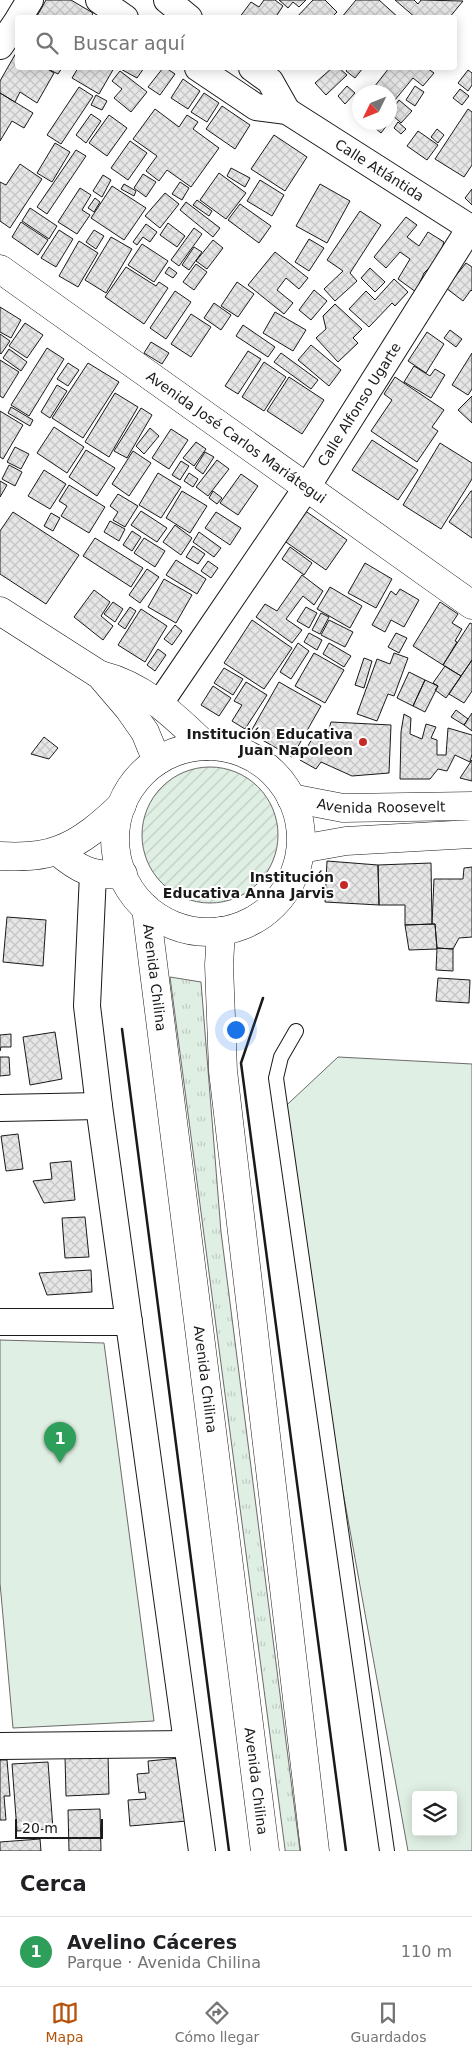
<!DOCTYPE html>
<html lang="es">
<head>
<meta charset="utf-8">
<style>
  body { margin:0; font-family:"DejaVu Sans",sans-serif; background:#f2f2f2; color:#202124 }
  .controls { position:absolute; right:15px; bottom:15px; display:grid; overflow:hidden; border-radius:5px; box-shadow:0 2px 12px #0003 }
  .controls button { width:45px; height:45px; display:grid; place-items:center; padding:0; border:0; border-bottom:1px solid #e0e0e0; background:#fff; color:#202124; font:25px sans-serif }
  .compass { position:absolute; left:352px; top:85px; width:45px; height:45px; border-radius:50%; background:#fff; box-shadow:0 2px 12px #0003; rotate:227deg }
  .scale { position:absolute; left:15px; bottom:12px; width:88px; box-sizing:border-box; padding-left:5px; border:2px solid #1a1a1a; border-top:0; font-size:14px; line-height:18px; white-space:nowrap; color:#1a1a1a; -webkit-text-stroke:4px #fff; paint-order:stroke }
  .you { position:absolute; left:235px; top:1029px; width:18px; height:18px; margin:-12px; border:4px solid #fff; border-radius:50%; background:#1a73e8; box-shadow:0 0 0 8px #1a73e833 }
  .badge { display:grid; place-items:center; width:32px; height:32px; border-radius:50%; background:#b45309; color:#fff; font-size:16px; font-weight:700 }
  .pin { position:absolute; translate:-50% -41px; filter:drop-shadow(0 1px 2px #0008) }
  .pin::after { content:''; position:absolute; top:26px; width:18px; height:15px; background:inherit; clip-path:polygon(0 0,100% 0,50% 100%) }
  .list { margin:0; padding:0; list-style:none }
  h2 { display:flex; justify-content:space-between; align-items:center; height:65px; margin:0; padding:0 20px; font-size:21px }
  h2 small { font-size:16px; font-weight:400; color:#757577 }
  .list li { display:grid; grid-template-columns:32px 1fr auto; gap:15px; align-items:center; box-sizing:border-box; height:70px; padding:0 20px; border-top:1px solid #e0e0e0 }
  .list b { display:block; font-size:19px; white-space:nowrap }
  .list p { margin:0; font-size:16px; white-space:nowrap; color:#757577 }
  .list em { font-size:16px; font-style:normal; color:#757577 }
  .icon { flex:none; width:28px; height:28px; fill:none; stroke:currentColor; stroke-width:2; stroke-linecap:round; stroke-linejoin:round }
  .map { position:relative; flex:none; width:472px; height:1851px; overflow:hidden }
  .search { position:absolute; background:#fff; box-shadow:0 2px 12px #0003; left:15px; right:15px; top:15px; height:55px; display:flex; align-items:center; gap:12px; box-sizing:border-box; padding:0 18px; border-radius:5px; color:#757577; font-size:19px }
  .sheet { height:135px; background:#fff }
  nav { display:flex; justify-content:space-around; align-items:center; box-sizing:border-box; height:70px; border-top:1px solid #e0e0e0; background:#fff; font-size:14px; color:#757577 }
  nav a { display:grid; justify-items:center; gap:2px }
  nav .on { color:#b45309 }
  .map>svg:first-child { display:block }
  .grass { fill:url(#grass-tufts); stroke:#6a6a6a }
  .park { fill:#e0efe3; stroke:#6a6a6a; fill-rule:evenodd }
  .garden { fill:url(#garden-furrows); stroke:#6a6a6a }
  .building { fill:url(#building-cross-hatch); stroke:#1a1a1a }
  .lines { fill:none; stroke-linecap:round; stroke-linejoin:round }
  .lane-casing { stroke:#1a1a1a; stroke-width:16 }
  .street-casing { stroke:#1a1a1a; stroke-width:28 }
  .secondary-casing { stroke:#1a1a1a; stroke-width:29 }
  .lane { stroke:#fff; stroke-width:14 }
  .street { stroke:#fff; stroke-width:26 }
  .secondary { stroke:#fff; stroke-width:28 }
  .wall { stroke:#1a1a1a; stroke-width:2.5 }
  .poi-dot { fill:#c62828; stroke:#fff; stroke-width:2 }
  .labels { text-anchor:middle; stroke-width:4; stroke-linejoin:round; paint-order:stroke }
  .street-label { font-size:14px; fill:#1a1a1a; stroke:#fff }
  .poi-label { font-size:14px; font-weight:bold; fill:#1a1a1a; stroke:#fff; text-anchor:end }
</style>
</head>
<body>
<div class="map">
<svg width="472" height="1851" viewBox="0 0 472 1851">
  <defs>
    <pattern id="grass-tufts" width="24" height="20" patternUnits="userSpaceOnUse" patternTransform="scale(1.25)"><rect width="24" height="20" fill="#e0efe3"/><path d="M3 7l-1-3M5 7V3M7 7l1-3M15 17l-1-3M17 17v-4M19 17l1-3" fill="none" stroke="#c0ccc2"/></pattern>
    <pattern id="garden-furrows" width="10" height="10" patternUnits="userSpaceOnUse" patternTransform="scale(1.25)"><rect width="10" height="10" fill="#e0efe3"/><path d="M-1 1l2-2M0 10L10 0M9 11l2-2" fill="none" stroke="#c0ccc2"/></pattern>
    <pattern id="building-cross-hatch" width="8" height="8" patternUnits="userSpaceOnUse" patternTransform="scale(1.25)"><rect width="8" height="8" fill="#e6e6e6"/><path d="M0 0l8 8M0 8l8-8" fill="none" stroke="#c5c5c5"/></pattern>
  </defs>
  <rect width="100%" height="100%" fill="#fff"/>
  <path class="grass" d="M 170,977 L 201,982 L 221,1232 L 300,1851 L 285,1851 L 285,1849 Z"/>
  <path class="park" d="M 338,1057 L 472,1064 L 472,1851 L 408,1851 L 275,1116 ZM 416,1795 L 453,1795 L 453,1832 L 416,1832 Z
    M 0,1340 L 104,1343 L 154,1721 L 13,1728 L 0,1583 Z"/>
  <path class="garden" d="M142 835a68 68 0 1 1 136 0a68 68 0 1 1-136 0Z"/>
  <path class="building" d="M 46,0 L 71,0 L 93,13 L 91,18 L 36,18 Z
    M 264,0 L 275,0 L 283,6 L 275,18 L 239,18 L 251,2 L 259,7 Z
    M 279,0 L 306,0 L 299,7 L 293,2 L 288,8 Z
    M 313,0 L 325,0 L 337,12 L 331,18 L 296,18 Z
    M 356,0 L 379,0 L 399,18 L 341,18 Z
    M 395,0 L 414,0 L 418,4 L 421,0 L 463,1 L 449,18 L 416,18 Z
    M 16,53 L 18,68 L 46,68 L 54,73 L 37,103 L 20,92 L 15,102 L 0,93 L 0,81 Z
    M 46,68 L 62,68 L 58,74 Z
    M 78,68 L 114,68 L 99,94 L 72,78 Z
    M 119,68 L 144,68 L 137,78 Z
    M 163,68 L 166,68 L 175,74 L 160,95 L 148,87 Z
    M 332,68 L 339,68 L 347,75 L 326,95 L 315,83 Z
    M 349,68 L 363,68 L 355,78 L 346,71 Z
    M 389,68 L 427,68 L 434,73 L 423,86 L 413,78 L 390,106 L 390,92 L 373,92 L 371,91 Z
    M 468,70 L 472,73 L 472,85 L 468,91 L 458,83 Z
    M 120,71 L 147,92 L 131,112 L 114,98 L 122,89 L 112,81 Z
    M 183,79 L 200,91 L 188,109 L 171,98 Z
    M 347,86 L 355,93 L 345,104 L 338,96 Z
    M 415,86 L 424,92 L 415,106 L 406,100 Z
    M 79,87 L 93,96 L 61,144 L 47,135 Z
    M 460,89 L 469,96 L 462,105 L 453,98 Z
    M 0,93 L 33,113 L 24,128 L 12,121 L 0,141 Z
    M 204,93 L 219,103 L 207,122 L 191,112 Z
    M 96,95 L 107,101 L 102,110 L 91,105 Z
    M 399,100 L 412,111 L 401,123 L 390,113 Z
    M 222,106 L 250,125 L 235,149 L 206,129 Z
    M 155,109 L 179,127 L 187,115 L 198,122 L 193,129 L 219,148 L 191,187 L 167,170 L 159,181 L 146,171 L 157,156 L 133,139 Z
    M 468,109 L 472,112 L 472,165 L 464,177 L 435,159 Z
    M 91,114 L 101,121 L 86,143 L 76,135 Z
    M 109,115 L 127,128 L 107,156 L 89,143 Z
    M 368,122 L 383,122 L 387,125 L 381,133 Z
    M 398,122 L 406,129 L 401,134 L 394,128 Z
    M 437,129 L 444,135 L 438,143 L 431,137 Z
    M 418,131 L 438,145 L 427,160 L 407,146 Z
    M 274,135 L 307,157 L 285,191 L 251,169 Z
    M 130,141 L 147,153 L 128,180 L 111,168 Z
    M 55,143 L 70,152 L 52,182 L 37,173 Z
    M 76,150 L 86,156 L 47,214 L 37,207 Z
    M 20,164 L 42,179 L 10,228 L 0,221 L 0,182 L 6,185 Z
    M 231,168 L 250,178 L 245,187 L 227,176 Z
    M 219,173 L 246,193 L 226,219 L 200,200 Z
    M 143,174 L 156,182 L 146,197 L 134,188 Z
    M 103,175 L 111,180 L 102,197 L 93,191 Z
    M 260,180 L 284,195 L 272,216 L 247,201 Z
    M 180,182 L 189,188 L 182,200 L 172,194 Z
    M 124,184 L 136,191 L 134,196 L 121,189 Z
    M 320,184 L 350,201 L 327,243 L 296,226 Z
    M 112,186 L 146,208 L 124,240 L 91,218 Z
    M 80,188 L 91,195 L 82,210 L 90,215 L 77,234 L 58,222 Z
    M 472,189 L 472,205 L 465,198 Z
    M 165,193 L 179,204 L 160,228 L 145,216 Z
    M 95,198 L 100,202 L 94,212 L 88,208 Z
    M 197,200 L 212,211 L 209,216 L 193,205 Z
    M 186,202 L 220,228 L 213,237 L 180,210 Z
    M 240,204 L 271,226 L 259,243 L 228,220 Z
    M 30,208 L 57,226 L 49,239 L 22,221 Z
    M 360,211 L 381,225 L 350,273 L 357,281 L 335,301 L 324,289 L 343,271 L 327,260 Z
    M 406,217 L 417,225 L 407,237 L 419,246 L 428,232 L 444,242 L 438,259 L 424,273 L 416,292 L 398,279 L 410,259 L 400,252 L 386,268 L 374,257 Z
    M 21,222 L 48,240 L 38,255 L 12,237 Z
    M 168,223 L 185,236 L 177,247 L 160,235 Z
    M 146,224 L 157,232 L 150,242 L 143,237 L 137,245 L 133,242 Z
    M 194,228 L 202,234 L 179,266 L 171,260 Z
    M 59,230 L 73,239 L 56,267 L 41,258 Z
    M 94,230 L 104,236 L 96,249 L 86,242 Z
    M 111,237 L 132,249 L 106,293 L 85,280 Z
    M 309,239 L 324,248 L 309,271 L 295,262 Z
    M 213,240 L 223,248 L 207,269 L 196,261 Z
    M 79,241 L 98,253 L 78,287 L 59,276 Z
    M 142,244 L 168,261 L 154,282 L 128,265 Z
    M 194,247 L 202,252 L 189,270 L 182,265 Z
    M 275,252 L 308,278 L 299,289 L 286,278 L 277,290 L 293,303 L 284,314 L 248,285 Z
    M 466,263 L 472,267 L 472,291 L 471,290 L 463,301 L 446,288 Z
    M 196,264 L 207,272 L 194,290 L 183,282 Z
    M 126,267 L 156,286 L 159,282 L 168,288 L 144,324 L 105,297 Z
    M 169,267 L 177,273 L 173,278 L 165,273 Z
    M 370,268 L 385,282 L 375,292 L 361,278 Z
    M 394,279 L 408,292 L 395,306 L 392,303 L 369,327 L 349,309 L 366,291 L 375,300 Z
    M 237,282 L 254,294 L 238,317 L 221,306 Z
    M 314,290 L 327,301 L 311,320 L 299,310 Z
    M 175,291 L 191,302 L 166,339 L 150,328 Z
    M 214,303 L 231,315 L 221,330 L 204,318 Z
    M 335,304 L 362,329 L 353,338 L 358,343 L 338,362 L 316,338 L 326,329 L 323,316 Z
    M 0,307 L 21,320 L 11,338 L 0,332 Z
    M 275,312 L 306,330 L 293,351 L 263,333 Z
    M 191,314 L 211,327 L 191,357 L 171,344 Z
    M 25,323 L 43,335 L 27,358 L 9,346 Z
    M 243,325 L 275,347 L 268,357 L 236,336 Z
    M 450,330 L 462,339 L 456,347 L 444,338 Z
    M 427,332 L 444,344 L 426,373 L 408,361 Z
    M 0,334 L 10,341 L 1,354 L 0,353 Z
    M 151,342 L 169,353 L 162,364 L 144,353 Z
    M 311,345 L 341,370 L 329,386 L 298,360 Z
    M 47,348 L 64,359 L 29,416 L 11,405 Z
    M 9,349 L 27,362 L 21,371 L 3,358 Z
    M 248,351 L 261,359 L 238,394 L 225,386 Z
    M 281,353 L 318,380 L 311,389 L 274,362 Z
    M 472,353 L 472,389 L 468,395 L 452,385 Z
    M 0,360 L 19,372 L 3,398 L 0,396 Z
    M 264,362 L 286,377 L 264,411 L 242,397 Z
    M 68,363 L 79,370 L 68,386 L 57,379 Z
    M 88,363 L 119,382 L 83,438 L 52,418 Z
    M 414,366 L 430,376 L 435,369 L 445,375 L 431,398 L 404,382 Z
    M 289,377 L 324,400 L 302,434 L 267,411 Z
    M 395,377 L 444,410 L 432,427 L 438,431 L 417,462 L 371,431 L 392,400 L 384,394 Z
    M 57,385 L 67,391 L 50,418 L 41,412 Z
    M 115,393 L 138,407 L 109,457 L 85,442 Z
    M 472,396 L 472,423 L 458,410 Z
    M 11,407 L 33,420 L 30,426 L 8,413 Z
    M 141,408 L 152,415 L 127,458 L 114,451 Z
    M 0,411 L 23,425 L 3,459 L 0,457 Z
    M 54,427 L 84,447 L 67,473 L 37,453 Z
    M 150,428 L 159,436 L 144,454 L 136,446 Z
    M 171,429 L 188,440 L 169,469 L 152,458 Z
    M 372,440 L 418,470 L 398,500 L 352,470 Z
    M 196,442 L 206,449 L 194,466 L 183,458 Z
    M 440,443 L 472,463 L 472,479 L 441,529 L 403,505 Z
    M 15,447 L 29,454 L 21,469 L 7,462 Z
    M 86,450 L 115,468 L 97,496 L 69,477 Z
    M 133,451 L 151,463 L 129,496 L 112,484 Z
    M 205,452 L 214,457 L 203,474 L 195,468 Z
    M 217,460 L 229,469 L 208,496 L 196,487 Z
    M 181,461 L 189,466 L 180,480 L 172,475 Z
    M 9,465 L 22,472 L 15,486 L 2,479 Z
    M 44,470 L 66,484 L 50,509 L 28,496 Z
    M 158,473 L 181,487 L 161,518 L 139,505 Z
    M 189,473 L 198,479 L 193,487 L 184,481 Z
    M 241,474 L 258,486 L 238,515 L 220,503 Z
    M 0,481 L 7,485 L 0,497 Z
    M 69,485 L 105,507 L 89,533 L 61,516 L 67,506 L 59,501 Z
    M 182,491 L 207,506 L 190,533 L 166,518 Z
    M 213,491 L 222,498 L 217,504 L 209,498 Z
    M 471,491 L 472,491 L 472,538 L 449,522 Z
    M 118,494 L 138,506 L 125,527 L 113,520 L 118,512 L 110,506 Z
    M 304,510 L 347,540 L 326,570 L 283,540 Z
    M 141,511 L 167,528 L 157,542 L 131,525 Z
    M 13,512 L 79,555 L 46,604 L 0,574 L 0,531 Z
    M 216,512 L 241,528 L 230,545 L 205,528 Z
    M 51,513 L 60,518 L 53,531 L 44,526 Z
    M 110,521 L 125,529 L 119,541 L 104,532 Z
    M 175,525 L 192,538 L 181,555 L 163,542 Z
    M 132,531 L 141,537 L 132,551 L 123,545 Z
    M 199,532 L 221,548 L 214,557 L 193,542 Z
    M 95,538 L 143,568 L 131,587 L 83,556 Z
    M 144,538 L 165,551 L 155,567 L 134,553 Z
    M 193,546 L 205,554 L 198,564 L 186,557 Z
    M 290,547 L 312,563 L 304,575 L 282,559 Z
    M 176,560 L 206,579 L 197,594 L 166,575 Z
    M 208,561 L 218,568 L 211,578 L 201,571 Z
    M 365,563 L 392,579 L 376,608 L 348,593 Z
    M 147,569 L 159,577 L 140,603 L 129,595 Z
    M 302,575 L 323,591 L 314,605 L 303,596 L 286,619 L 302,630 L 292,643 L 256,617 L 265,604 L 277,611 Z
    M 164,579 L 192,595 L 176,623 L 148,607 Z
    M 330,587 L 362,606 L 350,628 L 317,609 Z
    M 400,589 L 419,600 L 404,627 L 391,620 L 385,632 L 372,625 L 391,591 L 396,595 Z
    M 94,590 L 110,602 L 101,616 L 113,626 L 103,640 L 74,617 Z
    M 113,602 L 123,609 L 115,622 L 104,614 Z
    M 440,602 L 458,614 L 452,623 L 462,629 L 455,641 L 457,642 L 443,665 L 413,646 Z
    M 130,607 L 136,611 L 125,629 L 118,624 Z
    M 306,607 L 317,613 L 309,628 L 297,621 Z
    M 141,609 L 167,626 L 145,662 L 118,645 Z
    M 321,613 L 329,617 L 320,634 L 312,630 Z
    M 252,620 L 292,648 L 264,689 L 224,663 Z
    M 329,620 L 353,632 L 345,647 L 321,635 Z
    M 470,623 L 472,624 L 472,660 L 461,676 L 443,665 Z
    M 175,625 L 182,631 L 172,645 L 164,639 Z
    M 309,633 L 322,640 L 317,650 L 304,642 Z
    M 396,633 L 407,638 L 399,653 L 388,647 Z
    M 298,643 L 309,651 L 291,679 L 280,672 Z
    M 329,643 L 351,656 L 344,667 L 323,654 Z
    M 158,649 L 166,655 L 155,671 L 147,665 Z
    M 314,653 L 344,670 L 325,703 L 295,686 Z
    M 394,653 L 408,658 L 394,696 L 388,694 L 377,721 L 357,714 L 377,659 L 390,664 Z
    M 364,658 L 372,661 L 364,688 L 355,685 Z
    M 472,660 L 472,691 L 464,703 L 449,694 Z
    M 445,666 L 461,676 L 446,698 L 435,690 L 438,686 L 433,683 Z
    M 224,668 L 243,679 L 233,695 L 214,683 Z
    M 409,672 L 425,680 L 413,706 L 397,698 Z
    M 425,680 L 438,686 L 425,712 L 413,706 Z
    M 246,682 L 267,695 L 245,729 L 232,721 L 242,705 L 234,701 Z
    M 279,682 L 321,706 L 292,757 L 250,733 Z
    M 213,686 L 231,698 L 219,716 L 201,705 Z
    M 456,710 L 468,719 L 464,725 L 451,717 Z
    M 472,713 L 472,731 L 464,725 Z
    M 404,714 L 411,718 L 410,734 L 422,739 L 426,724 L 436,727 L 431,738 L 437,740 L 437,755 L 446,755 L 448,728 L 472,735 L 472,754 L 470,762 L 455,755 L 447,771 L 438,769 L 430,779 L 400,779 L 401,732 Z
    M 331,722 L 391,725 L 389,773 L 352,776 L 321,762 L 316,769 L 300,760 L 317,730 L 327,735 Z
    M 44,737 L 58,748 L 49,759 L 31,754 Z
    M 472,760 L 472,781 L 460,778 Z
    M 327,861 L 378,865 L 379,905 L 325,902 Z
    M 431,863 L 432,924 L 405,925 L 405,905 L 379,905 L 378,865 Z
    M 472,867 L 472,937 L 459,938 L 453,949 L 437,948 L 435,924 L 432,924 L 434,879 L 463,879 L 464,868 Z
    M 7,917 L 46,920 L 43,966 L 3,962 Z
    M 435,924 L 437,949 L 409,950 L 405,925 Z
    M 437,948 L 453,949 L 453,971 L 436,970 Z
    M 438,978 L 470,980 L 469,1003 L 436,1001 Z
    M 55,1032 L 62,1079 L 30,1085 L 23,1037 Z
    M 11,1034 L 11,1047 L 1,1047 L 0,1051 L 0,1035 Z
    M 0,1057 L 9,1057 L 10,1075 L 0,1076 Z
    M 18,1134 L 23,1169 L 6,1171 L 1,1136 Z
    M 71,1161 L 75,1200 L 44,1203 L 33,1181 L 52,1179 L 50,1163 Z
    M 85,1217 L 89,1257 L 65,1258 L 62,1218 Z
    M 91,1270 L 92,1292 L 47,1295 L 39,1273 Z
    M 108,1754 L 109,1794 L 66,1796 L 65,1756 Z
    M 180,1758 L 187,1821 L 130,1826 L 128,1800 L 146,1799 L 145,1792 L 139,1793 L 137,1774 L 149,1773 L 148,1761 Z
    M 0,1760 L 7,1760 L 10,1796 L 4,1796 L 6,1820 L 0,1820 Z
    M 48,1762 L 53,1829 L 17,1831 L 12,1764 Z
    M 100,1809 L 101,1851 L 69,1851 L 68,1810 Z
    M 40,1839 L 41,1851 L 0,1851 L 0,1842 Z"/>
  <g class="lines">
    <g class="lane-casing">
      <path id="lane" d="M 296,1031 L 281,1057 L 276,1078 L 387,1851"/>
    </g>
    <g class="street-casing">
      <g id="street">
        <path d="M 99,0 L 125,18"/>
        <path d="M 167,0 L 189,18"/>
        <path d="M 19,18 L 30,0"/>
        <path d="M 0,46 L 18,20"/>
        <path id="s1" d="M 198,68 L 256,107 L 287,111 L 472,229"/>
        <path d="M 252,68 L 270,81 L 287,111"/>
        <path id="s2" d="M 160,703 L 307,487 L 470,228"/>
        <path d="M 93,874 L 87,1006 L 99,1106 L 202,1851"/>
        <path d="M 0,1108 L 99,1106"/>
        <path d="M 0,1322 L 129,1322"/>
        <path d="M 0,1746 L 187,1744"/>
      </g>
    </g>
    <g class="secondary-casing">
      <g id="secondary">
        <path id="s3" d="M 0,269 L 472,605"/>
        <path d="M 0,611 L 100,675 L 129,709 L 145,732 L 157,761"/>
        <path d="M 101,675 C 145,686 174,716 206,746"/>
        <circle cx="208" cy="839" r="93"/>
        <path id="s4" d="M 291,798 L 343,808 L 472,806"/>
        <path d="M 301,849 L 346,841 L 472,834"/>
        <path d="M 57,851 C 79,870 93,877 123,874"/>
        <path d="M 0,856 C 18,857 41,857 58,850 C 82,842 104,822 122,805"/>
        <path id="s5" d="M 146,908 L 265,1851"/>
        <path d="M 221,931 L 219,965 L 223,1071 L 315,1851"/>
      </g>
    </g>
    <use href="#lane" class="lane"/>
    <use href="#street" class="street"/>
    <use href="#secondary" class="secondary"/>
    <path class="wall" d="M 263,998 L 241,1063 L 346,1851
      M 122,1029 L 229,1851"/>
  </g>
  <g class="poi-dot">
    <circle cx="363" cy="742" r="5"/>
    <circle cx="344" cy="885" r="5"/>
  </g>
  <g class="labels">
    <g class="street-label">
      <text dy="5" stroke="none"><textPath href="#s1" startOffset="211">Calle Atlántida</textPath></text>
      <text dy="5" stroke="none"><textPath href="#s2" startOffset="359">Calle Alfonso Ugarte</textPath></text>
      <text dy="5" stroke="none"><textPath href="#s3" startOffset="290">Avenida José Carlos Mariátegui</textPath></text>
      <text dy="5" stroke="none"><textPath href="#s4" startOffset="91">Avenida Roosevelt</textPath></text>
      <text dy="5" stroke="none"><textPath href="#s5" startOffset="70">Avenida Chilina</textPath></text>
      <text dy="5" stroke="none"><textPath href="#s5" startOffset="475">Avenida Chilina</textPath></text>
      <text dy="5" stroke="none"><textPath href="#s5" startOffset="880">Avenida Chilina</textPath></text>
    </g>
    <g class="poi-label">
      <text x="353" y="739">Institución Educativa<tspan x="353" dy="16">Juan Napoleon</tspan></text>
      <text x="334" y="882">Institución<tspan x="334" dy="16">Educativa Anna Jarvis</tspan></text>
    </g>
  </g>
</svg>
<div class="controls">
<button><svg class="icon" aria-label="layers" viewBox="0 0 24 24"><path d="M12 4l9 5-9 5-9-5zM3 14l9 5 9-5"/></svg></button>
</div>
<svg class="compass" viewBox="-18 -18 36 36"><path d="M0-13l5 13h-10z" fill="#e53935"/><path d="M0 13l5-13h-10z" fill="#757577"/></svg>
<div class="scale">20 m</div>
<div class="you"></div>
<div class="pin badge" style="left:60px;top:1463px;background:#2e9e5b">1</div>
<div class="search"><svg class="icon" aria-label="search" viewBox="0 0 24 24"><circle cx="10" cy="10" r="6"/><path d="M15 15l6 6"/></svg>Buscar aquí</div>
</div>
<section class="sheet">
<h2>Cerca<small></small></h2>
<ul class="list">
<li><span class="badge" style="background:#2e9e5b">1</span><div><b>Avelino Cáceres</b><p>Parque · Avenida Chilina</p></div><em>110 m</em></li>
</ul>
</section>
<nav>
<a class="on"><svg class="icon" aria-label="map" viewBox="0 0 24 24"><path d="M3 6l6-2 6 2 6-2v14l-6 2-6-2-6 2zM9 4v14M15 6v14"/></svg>Mapa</a>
<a><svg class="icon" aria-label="directions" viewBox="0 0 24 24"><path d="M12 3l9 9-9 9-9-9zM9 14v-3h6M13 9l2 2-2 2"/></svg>Cómo llegar</a>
<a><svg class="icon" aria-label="saved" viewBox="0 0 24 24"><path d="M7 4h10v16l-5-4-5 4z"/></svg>Guardados</a>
</nav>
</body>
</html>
